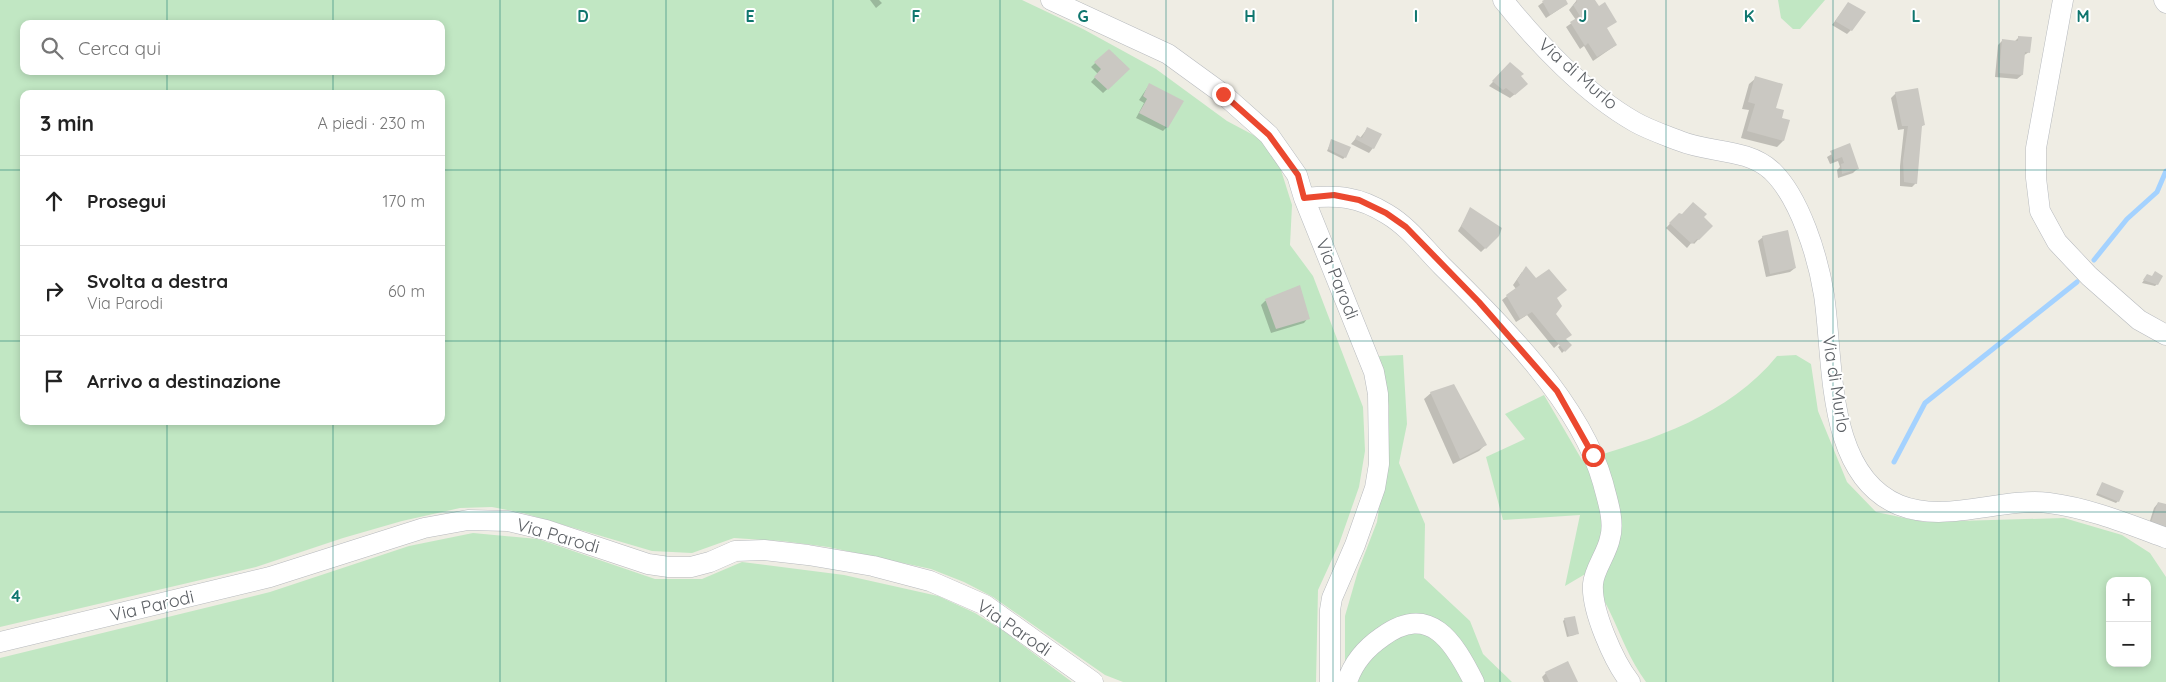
<!DOCTYPE html>
<html lang="it">
<head>
<meta charset="utf-8">
<style>
  body { margin:0; font-family:Quicksand,sans-serif; background:#f2f2f2; color:#222 }
  .controls { position:absolute; right:15px; bottom:15px; display:grid; overflow:hidden; border-radius:10px; box-shadow:0 2px 8px #0003 }
  .controls button { width:45px; height:45px; display:grid; place-items:center; padding:0; border:0; border-bottom:1px solid #e0e0e0; background:#fff; color:#222; font:25px sans-serif }
  .stop { position:absolute; width:15px; height:15px; margin:-11px; border:4px solid #eb482f; border-radius:50%; background:#fff }
  .stop.end { background:#eb482f; border-color:#fff; box-shadow:0 1px 5px #0008 }
  .list { margin:0; padding:0; list-style:none }
  h2 { display:flex; justify-content:space-between; align-items:center; height:65px; margin:0; padding:0 20px; font-size:21px }
  h2 small { font-size:16px; font-weight:400; color:#767676 }
  .list li { display:grid; grid-template-columns:32px 1fr auto; gap:15px; align-items:center; box-sizing:border-box; height:90px; padding:0 20px; border-top:1px solid #e0e0e0 }
  .list b { display:block; font-size:19px; white-space:nowrap }
  .list p { margin:0; font-size:16px; white-space:nowrap; color:#767676 }
  .list em { font-size:16px; font-style:normal; color:#767676 }
  .icon { flex:none; width:28px; height:28px; fill:none; stroke:currentColor; stroke-width:2; stroke-linecap:round; stroke-linejoin:round }
  .map { position:relative; flex:none; width:2166px; height:682px; overflow:hidden }
  .search { position:absolute; background:#fff; box-shadow:0 2px 8px #0003; left:20px; top:20px; width:425px; height:55px; display:flex; align-items:center; gap:12px; box-sizing:border-box; padding:0 18px; border-radius:10px; color:#767676; font-size:19px }
  .panel { position:absolute; background:#fff; box-shadow:0 2px 8px #0003; left:20px; top:90px; width:425px; height:335px; border-radius:10px }
  .map>svg:first-child { display:block }
  .green { fill:#c1e7c3; fill-rule:evenodd }
  .shadow { fill:#0003 }
  .lines { fill:none; stroke-linecap:round; stroke-linejoin:round }
  .stream { stroke:#a4d2ff; stroke-width:5 }
  .building { fill:#cac8c2 }
  .minor-casing { stroke:#b7babe; stroke-width:21 }
  .minor { stroke:#fff; stroke-width:20 }
  .route { stroke:#eb482f; stroke-width:6 }
  .grid { fill:none; stroke:#0f766e; stroke-width:1; stroke-opacity:0.55 }
  .labels { text-anchor:middle; stroke-width:4; stroke-linejoin:round; paint-order:stroke }
  .street-label { font-size:18px; fill:#5c6065; stroke:#fff }
  .grid-label { font-size:16px; text-anchor:middle; font-weight:bold; fill:#0f766e; stroke:#fff; stroke-width:4; stroke-linejoin:round; paint-order:stroke }
</style>
</head>
<body>
<div class="map">
<svg width="2166" height="682" viewBox="0 0 2166 682">
  <rect width="100%" height="100%" fill="#efede4"/>
  <path class="green" d="M 0,0 L 1022,0 L 1083,29 L 1156,69 L 1227,121 L 1259,138 L 1280,167 L 1292,205 L 1290,245 L 1313,276 L 1363,407 L 1365,451 L 1359,487 L 1339,544 L 1318,590 L 1316,682 L 1123,682 L 1105,675 L 993,597 L 964,582 L 931,569 L 828,547 L 782,541 L 734,538 L 692,553 L 652,551 L 523,513 L 492,507 L 460,508 L 402,521 L 343,538 L 256,567 L 0,627 ZM 24,24 L 441,24 L 441,71 L 24,71 ZM 24,94 L 441,94 L 441,421 L 24,421 Z
    M 1778,0 L 1825,0 L 1800,29 L 1793,29 L 1781,18 Z
    M 1403,355 L 1407,424 L 1399,463 L 1425,524 L 1424,578 L 1470,621 L 1483,654 L 1512,682 L 1345,682 L 1345,616 L 1358,571 L 1377,522 L 1386,460 L 1389,406 L 1379,356 Z
    M 1796,355 L 1811,364 L 1818,411 L 1847,482 L 1876,512 L 1924,522 L 2064,518 L 2122,535 L 2150,553 L 2166,577 L 2166,682 L 1646,682 C 1629,659 1621,635 1609,610 C 1603,597 1594,585 1587,573 L 1565,586 L 1580,515 L 1503,520 L 1486,457 L 1525,439 L 1505,414 L 1544,395 L 1582,460 C 1653,440 1729,415 1777,356 ZM 2110,581 L 2147,581 L 2147,663 L 2110,663 Z
    M 473,533 L 538,539 L 655,579 L 702,579 L 742,562 L 844,575 L 938,596 L 975,613 L 1005,632 L 1072,682 L 0,682 L 0,658 L 270,592 L 409,546 Z"/>
  <path class="shadow" d="M 870,0 L 879,0 L 882,3 L 876,8 Z
    M 1546,0 L 1565,0 L 1567,4 L 1546,18 L 1538,6 Z
    M 1577,0 L 1594,0 L 1606,29 L 1616,45 L 1593,61 L 1584,46 L 1580,49 L 1566,27 L 1576,20 L 1569,10 Z
    M 1848,4 L 1851,30 L 1847,34 L 1832,25 Z
    M 2019,37 L 2029,52 L 2023,56 L 2022,75 L 2017,79 L 1995,77 L 1998,45 L 2002,41 L 2014,42 Z
    M 1109,50 L 1129,69 L 1103,93 L 1091,82 L 1098,74 L 1091,67 Z
    M 1510,64 L 1515,94 L 1510,98 L 1489,86 Z
    M 1756,78 L 1780,119 L 1783,141 L 1777,147 L 1741,138 L 1749,110 L 1742,109 L 1749,84 Z
    M 1149,85 L 1167,127 L 1163,131 L 1136,118 L 1144,103 L 1139,100 Z
    M 1896,93 L 1924,124 L 1921,127 L 1916,183 L 1912,187 L 1900,186 L 1900,166 L 1904,129 L 1898,130 L 1891,98 Z
    M 1367,129 L 1373,148 L 1369,153 L 1351,144 L 1357,137 L 1360,138 Z
    M 1332,140 L 1345,157 L 1343,159 L 1327,151 Z
    M 1849,144 L 1857,169 L 1853,173 L 1838,178 L 1837,170 L 1840,167 L 1838,161 L 1830,164 L 1827,157 Z
    M 1471,209 L 1498,236 L 1481,252 L 1458,231 Z
    M 1679,214 L 1702,217 L 1711,226 L 1694,244 L 1692,242 L 1687,248 L 1666,228 Z
    M 1763,237 L 1795,268 L 1790,272 L 1766,277 L 1758,241 Z
    M 1522,272 L 1536,279 L 1556,298 L 1554,314 L 1568,336 L 1554,348 L 1527,315 L 1516,322 L 1502,300 L 1516,289 L 1513,285 Z
    M 2146,277 L 2157,284 L 2155,286 L 2142,283 Z
    M 1299,287 L 1308,318 L 1304,323 L 1271,333 L 1261,305 L 1265,301 Z
    M 1566,341 L 1570,345 L 1562,353 L 1558,347 Z
    M 1431,393 L 1485,445 L 1479,451 L 1453,464 L 1424,399 Z
    M 2102,484 L 2118,501 L 2116,503 L 2096,495 Z
    M 2158,503 L 2166,506 L 2166,527 L 2148,527 L 2154,508 Z
    M 1565,619 L 1577,633 L 1575,635 L 1567,637 L 1563,621 Z
    M 1546,673 L 1577,682 L 1544,682 L 1542,677 Z"/>
  <g class="lines">
    <path class="stream" d="M 2094,260 L 2127,219 L 2157,192 L 2166,171
      M 1894,462 L 1925,403 L 2077,282"/>
  </g>
  <path class="building" d="M 1544,0 L 1566,0 L 1568,4 L 1550,15 L 1542,1 Z
    M 1576,0 L 1595,0 L 1599,6 L 1605,2 L 1617,22 L 1607,28 L 1617,45 L 1597,57 L 1588,43 L 1585,46 L 1570,22 L 1580,16 L 1573,5 L 1577,2 Z
    M 1848,2 L 1866,12 L 1852,31 L 1835,21 Z
    M 2018,36 L 2032,37 L 2030,53 L 2025,52 L 2023,75 L 1999,73 L 2002,39 L 2018,41 Z
    M 1109,49 L 1130,69 L 1108,90 L 1094,77 L 1101,69 L 1094,62 Z
    M 1510,62 L 1524,74 L 1521,76 L 1528,84 L 1515,95 L 1506,88 L 1503,90 L 1492,81 Z
    M 1755,76 L 1783,84 L 1776,108 L 1784,110 L 1782,118 L 1790,120 L 1784,141 L 1747,131 L 1755,104 L 1748,102 Z
    M 1149,83 L 1184,101 L 1168,128 L 1139,113 L 1147,99 L 1143,96 Z
    M 1918,88 L 1925,125 L 1922,126 L 1917,184 L 1904,182 L 1903,161 L 1908,126 L 1902,126 L 1895,92 Z
    M 1367,127 L 1382,134 L 1374,149 L 1355,139 L 1357,135 L 1362,138 Z
    M 1331,139 L 1351,147 L 1346,158 L 1328,149 Z
    M 1850,143 L 1859,169 L 1842,174 L 1841,164 L 1844,163 L 1842,157 L 1834,160 L 1830,151 Z
    M 1693,202 L 1707,214 L 1704,217 L 1713,226 L 1699,240 L 1697,239 L 1692,244 L 1669,223 L 1679,213 L 1682,214 Z
    M 1470,207 L 1502,228 L 1499,236 L 1486,249 L 1461,226 Z
    M 1788,230 L 1796,268 L 1770,274 L 1762,236 Z
    M 1526,266 L 1536,278 L 1549,269 L 1567,290 L 1557,298 L 1562,306 L 1556,314 L 1572,335 L 1566,339 L 1572,345 L 1565,352 L 1532,312 L 1520,319 L 1506,295 L 1520,285 L 1517,280 Z
    M 2155,271 L 2163,276 L 2158,285 L 2143,280 L 2147,274 L 2152,276 Z
    M 1300,285 L 1310,319 L 1276,329 L 1265,299 Z
    M 1454,384 L 1487,445 L 1460,459 L 1430,392 Z
    M 2102,482 L 2124,491 L 2119,502 L 2097,493 Z
    M 2158,502 L 2166,504 L 2166,528 L 2151,522 Z
    M 1575,616 L 1579,634 L 1569,636 L 1564,618 Z
    M 1568,661 L 1578,682 L 1550,682 L 1545,672 Z"/>
  <g class="lines">
    <g class="minor-casing">
      <path id="minor" d="M 1051,0 L 1168,54 L 1223,94 L 1269,135 L 1297,175 L 1304,198 L 1374,372 L 1378,394 L 1379,464 L 1375,488 L 1355,545 L 1332,598 L 1330,610 L 1330,682
        M 1503,0 C 1538,44 1586,94 1635,122 C 1649,130 1665,135 1680,141 C 1709,153 1747,148 1772,171 C 1800,198 1818,257 1824,295 C 1834,361 1825,474 1899,505 C 1946,524 2002,497 2049,503 C 2089,508 2128,524 2166,538
        M 2063,0 L 2036,148 L 2036,178 L 2040,211 L 2057,242 L 2089,276 L 2139,320 L 2166,335
        M 2164,0 L 2166,3
        M 1304,198 C 1338,195 1358,196 1387,214 C 1409,227 1424,248 1442,266 C 1500,323 1581,403 1603,483 C 1607,499 1615,521 1610,538 C 1607,554 1594,569 1593,584 C 1591,610 1614,662 1630,682
        M 0,642 L 270,577 L 424,528 L 468,520 L 508,521 L 546,530 L 648,564 L 669,567 L 691,567 L 710,562 L 735,551 L 764,550 L 808,555 L 873,566 L 930,581 L 985,605 L 1093,682
        M 1347,682 C 1353,663 1366,648 1382,637 C 1430,602 1454,642 1474,682"/>
    </g>
    <use href="#minor" class="minor"/>
  </g>
  <g class="lines">
    <path class="route" d="M 1223,94 L 1269,135 L 1298,175 L 1304,198 L 1334,195 L 1359,200 L 1386,213 L 1406,227 L 1479,302 L 1557,391 L 1593,455"/>
  </g>
  <path class="grid" d="M 167,0 L 167,24M 333,0 L 333,24M 500,0 L 500,682M 666,0 L 666,682M 833,0 L 833,682M 1000,0 L 1000,682M 1166,0 L 1166,682M 1333,0 L 1333,682M 1500,0 L 1500,682M 1666,0 L 1666,682M 1833,0 L 1833,682M 1999,0 L 1999,682M 167,71 L 167,94M 333,71 L 333,94M 0,170 L 24,170M 441,170 L 2166,170M 0,341 L 24,341M 441,341 L 2166,341M 167,421 L 167,682M 333,421 L 333,682M 0,512 L 2166,512"/>
  <g class="labels">
    <g class="street-label">
      <text transform="translate(1578 74) rotate(41)" y="6">Via di Murlo</text>
      <text transform="translate(1337 279) rotate(68)" y="6">Via Parodi</text>
      <text transform="translate(1836 384) rotate(81)" y="6">Via di Murlo</text>
      <text transform="translate(558 536) rotate(16)" y="6">Via Parodi</text>
      <text transform="translate(152 606) rotate(-13)" y="6">Via Parodi</text>
      <text transform="translate(1014 628) rotate(34)" y="6">Via Parodi</text>
    </g>
  </g>
  <g class="grid-label">
    <text x="583" y="22">D</text>
    <text x="750" y="22">E</text>
    <text x="916" y="22">F</text>
    <text x="1083" y="22">G</text>
    <text x="1250" y="22">H</text>
    <text x="1416" y="22">I</text>
    <text x="1583" y="22">J</text>
    <text x="1749" y="22">K</text>
    <text x="1916" y="22">L</text>
    <text x="2083" y="22">M</text>
    <text x="16" y="602">4</text>
  </g>
</svg>
<div class="controls">
<button>+</button>
<button>−</button>
</div>
<div class="stop" style="left:1593px;top:455px"></div>
<div class="stop end" style="left:1223px;top:94px"></div>
<div class="search"><svg class="icon" aria-label="search" viewBox="0 0 24 24"><circle cx="10" cy="10" r="6"/><path d="M15 15l6 6"/></svg>Cerca qui</div>
<section class="panel">
<h2>3 min<small>A piedi · 230 m</small></h2>
<ul class="list">
<li><svg class="icon" aria-label="ahead" viewBox="0 0 24 24"><path d="M12 20V5M6 11l6-6 6 6"/></svg><div><b>Prosegui</b></div><em>170 m</em></li>
<li><svg class="icon" aria-label="right" viewBox="0 0 24 24"><path d="M7 20v-9h11M14 6l5 5-5 5"/></svg><div><b>Svolta a destra</b><p>Via Parodi</p></div><em>60 m</em></li>
<li><svg class="icon" aria-label="arrive" viewBox="0 0 24 24"><path d="M6 21V4h12l-3 4 3 4H6"/></svg><div><b>Arrivo a destinazione</b></div></li>
</ul>
</section>
</div>
</body>
</html>
